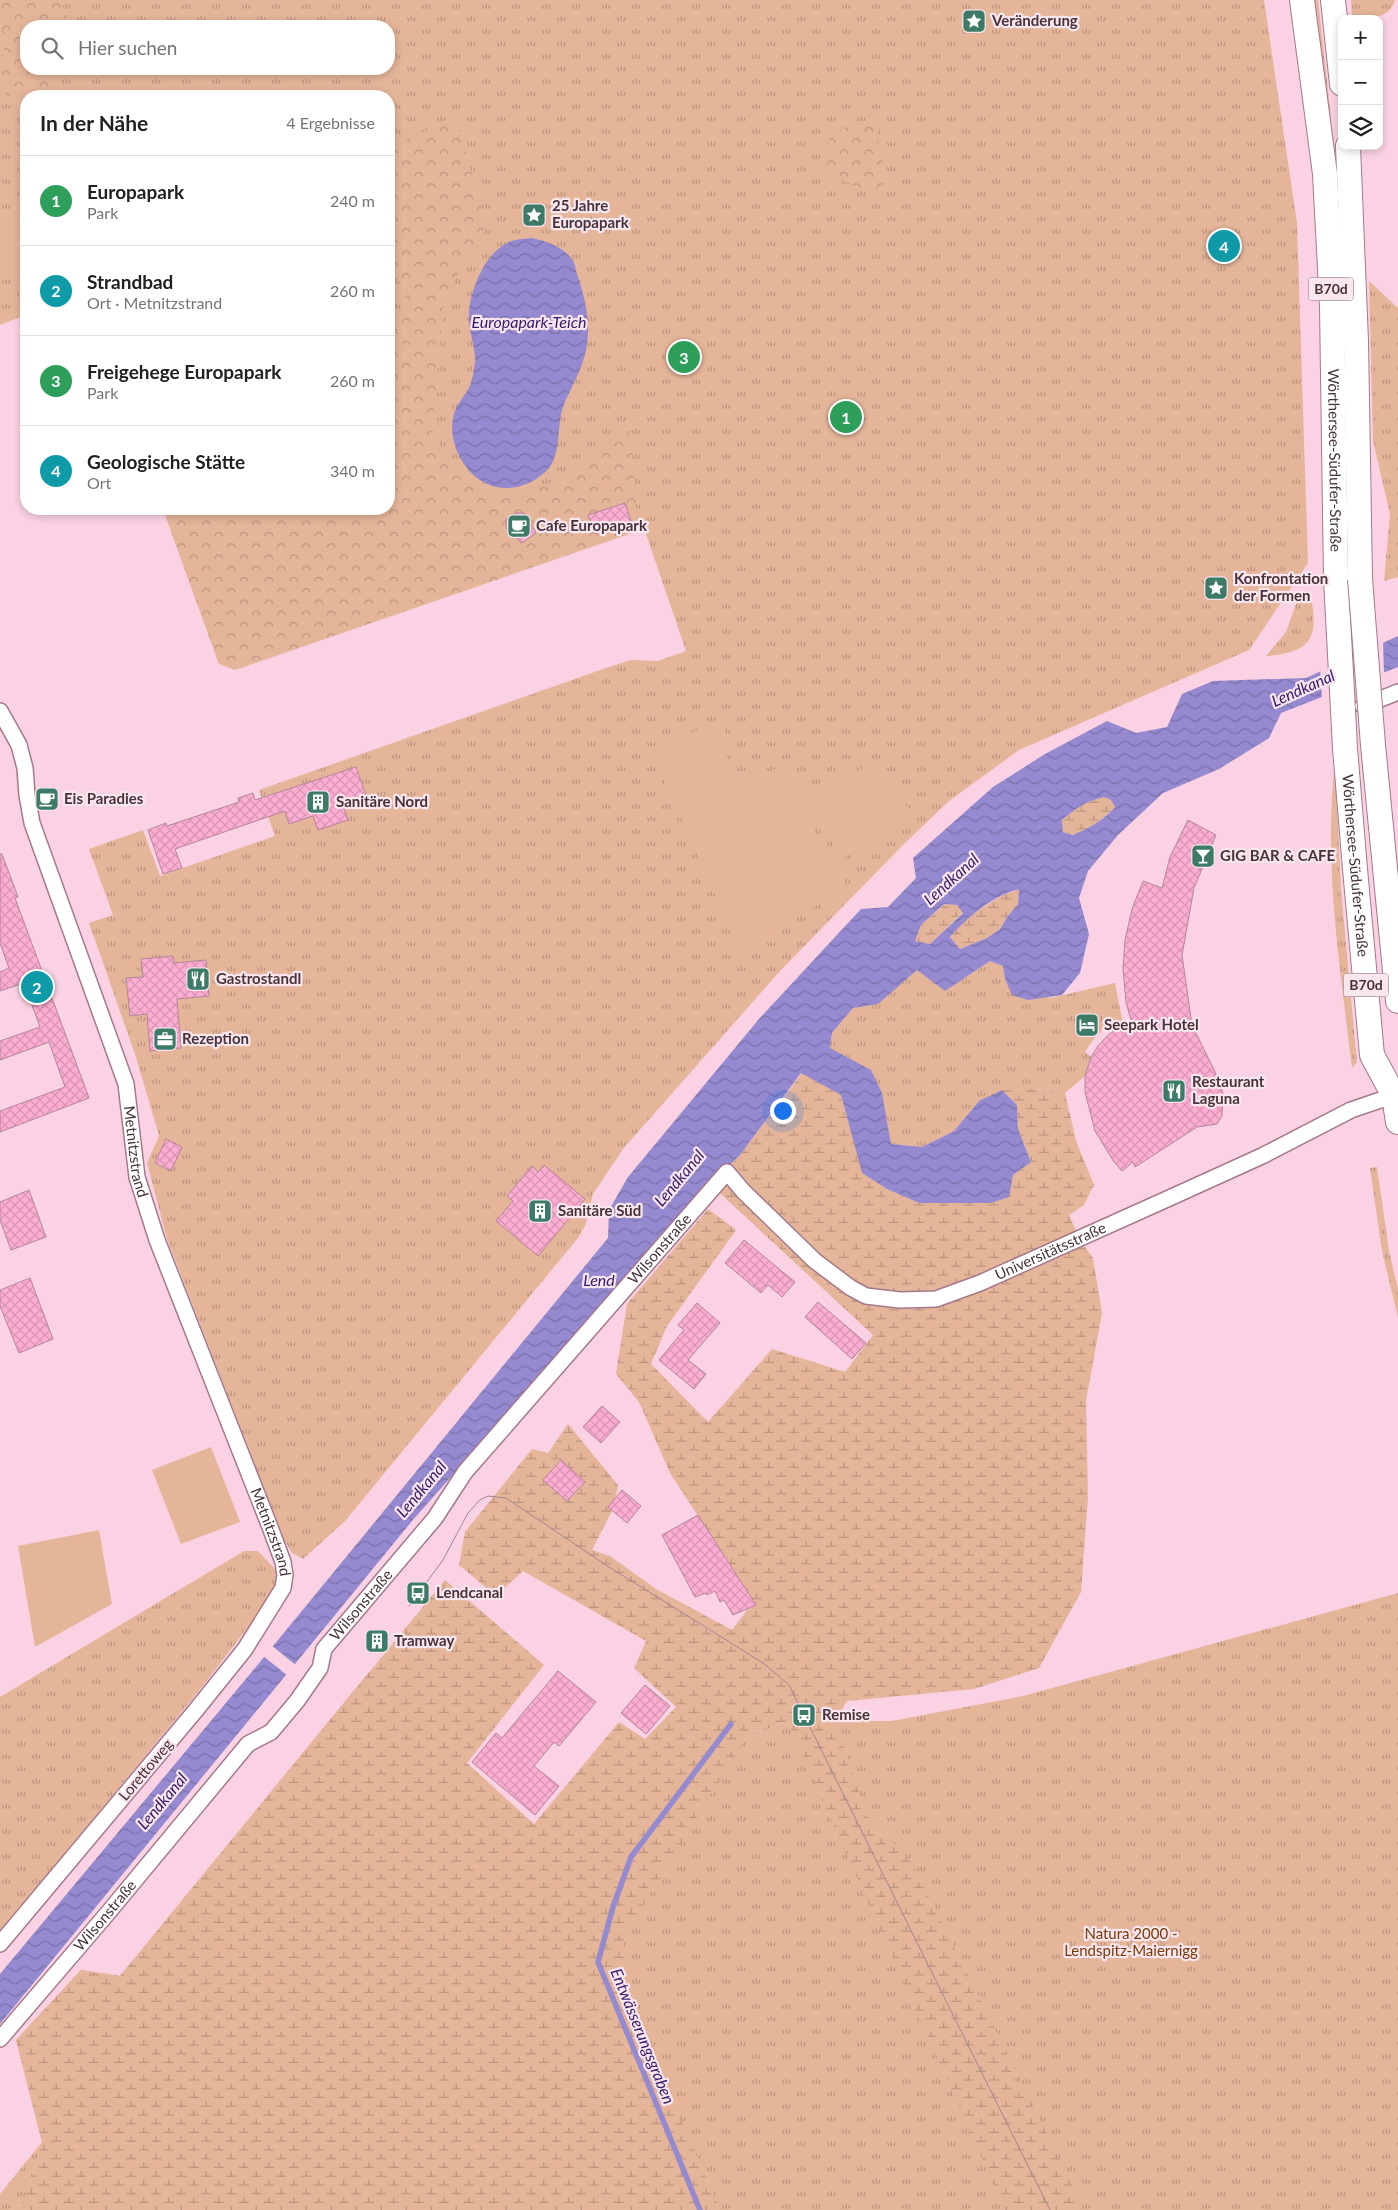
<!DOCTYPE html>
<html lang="de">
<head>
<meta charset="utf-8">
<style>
  body { margin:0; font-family:Lato,sans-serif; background:#f2f2f2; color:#202124 }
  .controls { position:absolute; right:15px; top:15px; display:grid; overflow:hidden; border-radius:10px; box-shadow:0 2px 8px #0003 }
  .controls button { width:45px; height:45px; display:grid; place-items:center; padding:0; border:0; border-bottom:1px solid #e0e0e0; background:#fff; color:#202124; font:25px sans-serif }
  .you { position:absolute; left:782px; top:1110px; width:18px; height:18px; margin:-12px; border:4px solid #fff; border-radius:50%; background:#1a73e8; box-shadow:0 0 0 8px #1a73e833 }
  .badge { display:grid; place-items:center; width:32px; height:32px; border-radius:50%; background:#b45309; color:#fff; font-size:16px; font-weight:700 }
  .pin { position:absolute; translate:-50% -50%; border:2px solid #fff; box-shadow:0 1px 5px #0006 }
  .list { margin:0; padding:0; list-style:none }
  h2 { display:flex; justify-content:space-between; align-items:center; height:65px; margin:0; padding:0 20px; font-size:21px }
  h2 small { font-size:16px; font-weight:400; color:#757577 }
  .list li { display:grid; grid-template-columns:32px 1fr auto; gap:15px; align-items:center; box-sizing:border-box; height:90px; padding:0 20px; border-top:1px solid #e0e0e0 }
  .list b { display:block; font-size:19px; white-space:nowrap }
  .list p { margin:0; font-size:16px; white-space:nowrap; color:#757577 }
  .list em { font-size:16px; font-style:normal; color:#757577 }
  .icon { flex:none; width:28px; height:28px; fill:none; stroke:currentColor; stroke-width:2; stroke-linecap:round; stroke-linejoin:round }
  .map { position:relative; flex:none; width:1398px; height:2210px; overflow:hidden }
  .search { position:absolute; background:#fff; box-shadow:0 2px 8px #0003; left:20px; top:20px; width:375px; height:55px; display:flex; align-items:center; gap:12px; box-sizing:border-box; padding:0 18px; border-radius:20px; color:#757577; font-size:19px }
  .panel { position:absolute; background:#fff; box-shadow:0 2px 8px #0003; left:20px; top:90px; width:375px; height:425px; border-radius:20px }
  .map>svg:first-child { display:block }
  .grass { fill:url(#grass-tufts); fill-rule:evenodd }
  .forest { fill:url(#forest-crowns) }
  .wetland { fill:url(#wetland-marsh) }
  .garden { fill:#e5b599 }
  .water { fill:url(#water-waves); fill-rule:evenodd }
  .pier { fill:#fad2e3 }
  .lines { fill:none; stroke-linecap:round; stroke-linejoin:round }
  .stream { stroke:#9589cf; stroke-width:5.5 }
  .building { fill:url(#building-cross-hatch); stroke:#b4869a }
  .minor-casing { stroke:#a6788c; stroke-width:18 }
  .primary-casing { stroke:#a6788c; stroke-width:26 }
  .minor { stroke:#fff; stroke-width:15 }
  .primary { stroke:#fff; stroke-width:24 }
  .tram { stroke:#a38592; stroke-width:1 }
  .primary-bridge-casing { stroke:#a6788c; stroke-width:26; stroke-linecap:butt }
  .primary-bridge { stroke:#fff; stroke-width:24 }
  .labels { text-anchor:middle; stroke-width:4.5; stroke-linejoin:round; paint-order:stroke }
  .shield { fill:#fae6ee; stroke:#7c6971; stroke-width:1 }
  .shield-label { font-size:14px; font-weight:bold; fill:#46333b }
  .poi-label { font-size:15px; font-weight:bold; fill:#46333b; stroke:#fae6ee; text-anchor:start }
  .street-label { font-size:15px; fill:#46333b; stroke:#fae6ee }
  .park-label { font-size:15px; fill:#7a3907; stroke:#fae6ee }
  .water-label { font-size:16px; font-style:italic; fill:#33196c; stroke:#fae6ee }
</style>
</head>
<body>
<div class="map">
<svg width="1398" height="2210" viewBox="0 0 1398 2210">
  <defs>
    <pattern id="grass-tufts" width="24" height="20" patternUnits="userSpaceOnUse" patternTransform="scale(1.25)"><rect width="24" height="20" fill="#e5b599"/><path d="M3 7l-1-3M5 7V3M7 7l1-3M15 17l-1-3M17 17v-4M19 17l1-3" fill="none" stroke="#bb947e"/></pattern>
    <pattern id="forest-crowns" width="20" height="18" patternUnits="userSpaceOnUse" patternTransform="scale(1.25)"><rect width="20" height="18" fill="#e5b599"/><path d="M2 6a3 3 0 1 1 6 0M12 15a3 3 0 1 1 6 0" fill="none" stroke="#bb947e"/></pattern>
    <pattern id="wetland-marsh" width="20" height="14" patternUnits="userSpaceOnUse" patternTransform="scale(1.25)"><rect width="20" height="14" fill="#e5b599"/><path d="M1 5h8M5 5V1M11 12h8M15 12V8" fill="none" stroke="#bb947e"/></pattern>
    <pattern id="water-waves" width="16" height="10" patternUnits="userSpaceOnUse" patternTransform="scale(1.25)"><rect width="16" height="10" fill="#9589cf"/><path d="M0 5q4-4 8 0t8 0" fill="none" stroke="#7b71a9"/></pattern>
    <pattern id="building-cross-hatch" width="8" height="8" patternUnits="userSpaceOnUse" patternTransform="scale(1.25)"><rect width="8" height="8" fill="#fcadd1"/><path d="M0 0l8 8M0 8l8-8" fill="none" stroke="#d995b4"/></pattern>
  </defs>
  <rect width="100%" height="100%" fill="#fad2e3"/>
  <path class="grass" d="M 0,0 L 1264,0 L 1297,223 L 1308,563 L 1249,650 L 1019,750 L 949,801 L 904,844 L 780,971 L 623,1149 L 593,1194 L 585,1226 L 578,1238 L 345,1521 L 303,1559 L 292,1553 L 284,1540 L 167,1239 L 147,1163 L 159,1136 L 136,1057 L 89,923 L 113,915 L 89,849 L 143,830 L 160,876 L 275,836 L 259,790 L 606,668 L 631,660 L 658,661 L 686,651 L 642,522 L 219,664 L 163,509 L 389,509 L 389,96 L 26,96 L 26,315 L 0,325 ZM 26,26 L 389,26 L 389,69 L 26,69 Z
    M 1313,0 L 1318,0 L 1331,117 L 1329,117 Z
    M 1351,0 L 1395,0 C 1390,19 1368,19 1352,19 Z
    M 1369,281 L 1398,308 L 1398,577 L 1384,581 L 1390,514 L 1373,441 Z
    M 1310,592 C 1319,636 1314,652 1266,656 L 1286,632 L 1296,604 L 1303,593 Z
    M 1335,762 L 1341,890 L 1357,1062 L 1352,1068 C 1340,967 1323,863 1335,762 Z
    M 990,961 L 1003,966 L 1005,979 L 1051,998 L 1115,983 L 1123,1024 L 1116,1028 L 1110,1024 C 1099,1032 1092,1040 1085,1052 L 1091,1057 L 1085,1076 L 1065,1093 L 1037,1089 L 979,1101 L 954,1131 L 922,1147 L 890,1144 L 887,1120 L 830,1048 L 832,1033 L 853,1008 L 878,1003 L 917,970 L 971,974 Z
    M 1377,1167 L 1389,1251 L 1398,1289 L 1398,1318 L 1382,1251 L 1370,1168 Z
    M 244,1551 L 258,1551 L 277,1571 L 278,1588 L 202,1687 L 0,1932 L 0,1697 Z
    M 1398,1593 L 1398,2210 L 0,2210 L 0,2194 L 42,2142 L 16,2040 L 81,1970 L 120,1976 L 369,1672 L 575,1911 L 745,1739 L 787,1721 L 892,1721 L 1023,1696 Z"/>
  <path class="forest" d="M 0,0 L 60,0 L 71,25 L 26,26 L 26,69 L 66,69 L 65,72 L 42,96 L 26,96 L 26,104 L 6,94 L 0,74 L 6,38 L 0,23 Z
    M 860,121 L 877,129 L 879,149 L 886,175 L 881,188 L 866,191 L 826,173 C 818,142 834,130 860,121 Z
    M 457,122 L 485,219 L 482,243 L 460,270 L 444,303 L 439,349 L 433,432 L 450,464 L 459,477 L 486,491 L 520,492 L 560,480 L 630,425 L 638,531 L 235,670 L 219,664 L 163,509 L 389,509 L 389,349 L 398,332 L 406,301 L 405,291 L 389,265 L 389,151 C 412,133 429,129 457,122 Z"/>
  <path class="wetland" d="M 1105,796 L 1111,800 L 1115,807 C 1102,820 1090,828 1073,835 L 1063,832 L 1062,820 C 1076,808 1087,801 1105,796 Z
    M 1019,889 L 1018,904 L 1007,917 L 1000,929 L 987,938 L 960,949 L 950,937 L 969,916 L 1001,896 Z
    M 945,904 L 957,905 L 963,912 L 930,944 L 914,941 L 921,925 Z
    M 802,1073 L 841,1095 L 863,1173 L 887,1189 L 919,1203 L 991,1203 L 1013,1175 L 1031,1162 L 1018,1129 L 1017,1105 L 1002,1090 L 1037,1089 L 1065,1093 L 1076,1141 L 1094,1185 L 1084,1205 L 1069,1215 L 1079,1238 L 1093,1258 L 1102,1313 L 1086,1401 L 1088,1497 L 1081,1592 L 1039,1668 L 974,1689 L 847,1701 L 835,1721 L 867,1816 L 913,1864 L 1079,2198 L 1080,2210 L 1005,2210 L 787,1721 L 745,1739 L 623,1938 L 628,1997 L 720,2210 L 20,2210 L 42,2142 L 16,2040 L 81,1970 L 120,1976 L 445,1580 L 544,1665 L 467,1763 L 534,1824 L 619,1722 L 645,1739 L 676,1707 L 634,1668 L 646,1641 L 523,1571 L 496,1596 L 459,1565 L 465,1532 L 532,1449 L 548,1453 L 568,1424 L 618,1485 L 614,1507 L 592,1550 L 610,1556 L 656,1589 L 732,1630 L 747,1610 L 756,1605 L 670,1473 L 639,1402 L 616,1374 L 627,1304 L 708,1209 L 736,1230 L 667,1326 L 651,1364 L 708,1422 L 772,1349 L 845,1372 L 873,1335 L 710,1184 L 740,1155 Z"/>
  <path class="garden" d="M 26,215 L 26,272 L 5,280 L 0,267 L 0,224 Z
    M 713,723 L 725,726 L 727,767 L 736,788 L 791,761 L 814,799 L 877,759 L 912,815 L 842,859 L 808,802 L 799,805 L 848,887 L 740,952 L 652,751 Z
    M 211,1447 L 240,1522 L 181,1544 L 152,1470 Z
    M 99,1530 L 112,1604 L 35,1647 L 18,1546 Z"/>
  <path class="water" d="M 532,238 C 546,241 563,247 572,259 C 575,263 576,271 578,277 C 587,304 592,330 584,358 C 579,376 568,392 562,410 C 557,429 561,452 549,468 C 539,480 520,489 505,488 C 472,488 447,449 453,418 C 455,406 463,398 469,388 C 472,381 474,370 475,362 C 476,352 469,331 469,318 C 468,294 484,254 507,243 C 514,239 524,239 532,238 Z
    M 1398,636 L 1398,667 L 1281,713 L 1269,738 L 1219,769 L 1163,793 L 1118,835 L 1088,871 L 1079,898 L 1089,934 L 1080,973 L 1062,995 L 1028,1000 L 1012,995 L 1005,979 L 1003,966 L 990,961 L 945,991 L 917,970 L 878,1004 L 853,1008 L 832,1033 L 830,1048 L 871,1070 L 882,1093 L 891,1144 L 922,1147 L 954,1131 L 979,1101 L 1002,1090 L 1017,1105 L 1018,1129 L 1031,1162 L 1013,1175 L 1009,1197 L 991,1203 L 919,1203 L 887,1189 L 862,1173 L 841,1095 L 801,1073 L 740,1155 L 710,1184 L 412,1521 L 0,2024 L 0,1974 L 250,1674 L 608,1238 L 609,1210 L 628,1177 L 759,1019 L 861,909 L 888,907 L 916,878 L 913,858 L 993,787 L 1045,754 L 1107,721 L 1136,733 L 1167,727 L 1182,694 L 1213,681 L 1306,678 ZM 1104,797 L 1111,800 L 1115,807 C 1103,820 1090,828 1073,835 L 1063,832 L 1062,820 C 1076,808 1087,801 1104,797 ZM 1019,889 L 1018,904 L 1007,917 L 1000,929 L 987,938 L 960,949 L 950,937 C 969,916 991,897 1019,889 ZM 944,904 L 957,905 L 963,913 L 930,944 L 915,941 L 921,925 Z"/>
  <path class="pier" d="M 1383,640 L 1384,675 L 1322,699 L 1320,668 Z
    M 271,1645 L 297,1666 L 288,1676 L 262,1655 Z"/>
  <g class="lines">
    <path class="stream" d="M 700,2210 L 598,1962 L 613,1907 L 631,1857 L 731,1724"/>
  </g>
  <path class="building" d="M 625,503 L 631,522 L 595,534 L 588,515 Z
    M 516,513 L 524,513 L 536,533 L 522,543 L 506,528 L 506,519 Z
    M 356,767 L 367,798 L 343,806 L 348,820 L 318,830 L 313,816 L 289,824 L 285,811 L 175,849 L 182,868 L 163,874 L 148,830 L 166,823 L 167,826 L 239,802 L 238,798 L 253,793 L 255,800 Z
    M 1188,820 L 1216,835 L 1194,888 L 1182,955 L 1192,1025 L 1219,1080 L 1223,1094 L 1222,1116 L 1217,1124 L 1197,1127 L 1135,1167 L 1133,1162 L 1122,1171 L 1114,1162 L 1095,1131 L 1085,1092 L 1085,1076 L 1091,1057 L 1098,1046 L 1108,1035 L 1131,1020 L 1126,1002 L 1123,969 L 1125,940 L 1132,909 L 1143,881 L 1162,888 L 1170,857 Z
    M 0,854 L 2,854 L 18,897 L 15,898 L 89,1098 L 0,1132 L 0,1111 L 65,1087 L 49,1042 L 0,1060 L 0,1041 L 40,1027 L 24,983 L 0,991 L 0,972 L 9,968 L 0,943 Z
    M 173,956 L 174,963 L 206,960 L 209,996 L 177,999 L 181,1048 L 150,1051 L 147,1014 L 130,1016 L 126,978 L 143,977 L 141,959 Z
    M 166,1139 L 182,1147 L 171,1171 L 155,1163 Z
    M 544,1165 L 585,1199 L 538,1256 L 496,1221 L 513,1201 L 507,1196 L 532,1166 L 538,1172 Z
    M 29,1190 L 46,1237 L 11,1250 L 0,1220 L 0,1202 Z
    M 744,1240 L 795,1282 L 782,1297 L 768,1285 L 761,1293 L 725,1263 Z
    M 30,1278 L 53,1339 L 19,1353 L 0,1306 L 0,1290 Z
    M 818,1302 L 866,1343 L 852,1359 L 805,1317 Z
    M 697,1303 L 720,1323 L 688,1360 L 706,1374 L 694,1389 L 659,1360 L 684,1330 L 678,1325 Z
    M 602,1406 L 620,1422 L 601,1443 L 583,1427 Z
    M 561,1460 L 585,1482 L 567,1501 L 543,1480 Z
    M 622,1490 L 641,1506 L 627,1523 L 608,1507 Z
    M 698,1515 L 756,1605 L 733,1615 L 724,1600 L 720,1602 L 715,1591 L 707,1595 L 706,1593 L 695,1597 L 662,1535 Z
    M 558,1671 L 596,1702 L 559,1746 L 554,1742 L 534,1766 L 559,1786 L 535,1815 L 472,1762 L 496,1733 L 502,1738 Z
    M 645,1685 L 670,1706 L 646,1734 L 621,1713 Z"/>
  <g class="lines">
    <g class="minor-casing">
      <g id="minor">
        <path d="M 1363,706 L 1398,692"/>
        <path id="s1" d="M 0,711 L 19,745 L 25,768 L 27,795 L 32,823 L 126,1084 L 137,1177 L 157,1240 L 270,1527 L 283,1562 L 285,1575 L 283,1588 L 245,1649 L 196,1710 L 0,1944"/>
        <path id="s2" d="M 0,2039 L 107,1914 L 248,1744 L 271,1732 L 297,1701 L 320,1668 L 324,1649 L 435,1518 L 465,1472 L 727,1172 L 743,1191 L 815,1261 L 851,1288 L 866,1296 L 900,1300 L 936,1299 L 980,1283 L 1165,1200 L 1262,1156 L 1351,1110 L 1398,1094"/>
      </g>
    </g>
    <g class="primary-casing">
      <g id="primary">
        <path id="s3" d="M 1302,0 L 1325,174 L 1332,306 L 1336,579 L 1345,748 L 1355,869 L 1372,1055 L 1394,1096 L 1398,1122"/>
        <path d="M 1333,0 L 1342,84"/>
        <path d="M 1348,146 L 1356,341 L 1360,579"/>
        <path d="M 1373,745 L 1398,1001"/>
      </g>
    </g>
    <use href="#minor" class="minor"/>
    <use href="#primary" class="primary"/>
    <path class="tram" d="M 409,1606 L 443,1560 L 468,1513 L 480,1500 L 488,1496 L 506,1498 L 609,1567 L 763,1663 L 789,1685 L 1050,2210"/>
    <g class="primary-bridge-casing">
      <path id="primary-bridge" d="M 1360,579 L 1373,745"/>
    </g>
    <use href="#primary-bridge" class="primary-bridge"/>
  </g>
  <defs>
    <g id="sight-square" transform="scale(1.25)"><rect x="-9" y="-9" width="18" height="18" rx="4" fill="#3d7b68" stroke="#fae6ee"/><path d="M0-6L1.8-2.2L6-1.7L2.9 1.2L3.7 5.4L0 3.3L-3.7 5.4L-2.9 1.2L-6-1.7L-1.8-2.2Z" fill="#fff"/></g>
    <g id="cafe-square" transform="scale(1.25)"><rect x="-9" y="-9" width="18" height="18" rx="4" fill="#3d7b68" stroke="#fae6ee"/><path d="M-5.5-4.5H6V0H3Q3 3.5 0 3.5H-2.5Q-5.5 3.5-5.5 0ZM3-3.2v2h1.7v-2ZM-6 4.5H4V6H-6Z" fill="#fff"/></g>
    <g id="building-square" transform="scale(1.25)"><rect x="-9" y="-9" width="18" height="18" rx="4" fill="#3d7b68" stroke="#fae6ee"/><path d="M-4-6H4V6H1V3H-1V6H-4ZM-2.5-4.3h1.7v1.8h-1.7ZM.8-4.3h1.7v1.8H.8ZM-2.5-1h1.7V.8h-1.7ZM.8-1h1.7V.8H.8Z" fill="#fff"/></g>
    <g id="bar-square" transform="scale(1.25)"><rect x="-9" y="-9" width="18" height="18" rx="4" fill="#3d7b68" stroke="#fae6ee"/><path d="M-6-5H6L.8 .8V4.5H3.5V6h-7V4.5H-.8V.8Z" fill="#fff"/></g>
    <g id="restaurant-square" transform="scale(1.25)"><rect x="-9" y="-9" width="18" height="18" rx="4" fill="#3d7b68" stroke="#fae6ee"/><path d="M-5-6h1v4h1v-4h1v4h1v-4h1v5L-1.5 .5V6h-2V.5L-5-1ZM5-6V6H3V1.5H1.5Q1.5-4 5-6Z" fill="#fff"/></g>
    <g id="hotel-square" transform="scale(1.25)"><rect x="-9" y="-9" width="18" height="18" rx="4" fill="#3d7b68" stroke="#fae6ee"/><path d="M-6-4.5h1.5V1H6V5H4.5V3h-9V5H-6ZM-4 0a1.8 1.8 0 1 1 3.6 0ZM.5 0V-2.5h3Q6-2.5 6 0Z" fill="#fff"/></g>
    <g id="office-square" transform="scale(1.25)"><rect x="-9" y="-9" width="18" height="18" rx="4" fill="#3d7b68" stroke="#fae6ee"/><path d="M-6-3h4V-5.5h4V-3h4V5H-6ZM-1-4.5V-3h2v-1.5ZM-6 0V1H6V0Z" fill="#fff"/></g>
    <g id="bus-square" transform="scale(1.25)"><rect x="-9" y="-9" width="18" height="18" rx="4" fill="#3d7b68" stroke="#fae6ee"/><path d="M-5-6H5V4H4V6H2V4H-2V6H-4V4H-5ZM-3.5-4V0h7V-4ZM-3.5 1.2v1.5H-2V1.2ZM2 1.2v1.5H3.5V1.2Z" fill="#fff"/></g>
  </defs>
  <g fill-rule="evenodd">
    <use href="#sight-square" x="974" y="21"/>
    <use href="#sight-square" x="534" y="215"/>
    <use href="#cafe-square" x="519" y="526"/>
    <use href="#sight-square" x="1216" y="588"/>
    <use href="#cafe-square" x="47" y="799"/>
    <use href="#building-square" x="318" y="802"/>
    <use href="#bar-square" x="1203" y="856"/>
    <use href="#restaurant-square" x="198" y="979"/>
    <use href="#hotel-square" x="1087" y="1025"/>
    <use href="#office-square" x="165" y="1039"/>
    <use href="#restaurant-square" x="1174" y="1091"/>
    <use href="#building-square" x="540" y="1211"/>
    <use href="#bus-square" x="418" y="1593"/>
    <use href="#building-square" x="377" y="1641"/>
    <use href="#bus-square" x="804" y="1715"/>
  </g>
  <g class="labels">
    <g class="shield">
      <rect x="1308.5" y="277.5" width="45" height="23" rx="4"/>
      <rect x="1343.5" y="973.5" width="45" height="23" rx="4"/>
    </g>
    <g class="shield-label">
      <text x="1331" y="294">B70d</text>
      <text x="1366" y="990">B70d</text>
    </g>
    <g class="poi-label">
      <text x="992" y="26">Veränderung</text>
      <text x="552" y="211">25 Jahre<tspan x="552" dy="17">Europapark</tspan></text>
      <text x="536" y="531">Cafe Europapark</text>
      <text x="1234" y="584">Konfrontation<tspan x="1234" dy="17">der Formen</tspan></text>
      <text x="64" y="804">Eis Paradies</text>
      <text x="336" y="807">Sanitäre Nord</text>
      <text x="1220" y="861">GIG BAR &amp; CAFE</text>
      <text x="216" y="984">Gastrostandl</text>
      <text x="1104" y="1030">Seepark Hotel</text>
      <text x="182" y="1044">Rezeption</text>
      <text x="1192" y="1087">Restaurant<tspan x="1192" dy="17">Laguna</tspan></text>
      <text x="558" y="1216">Sanitäre Süd</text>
      <text x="436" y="1598">Lendcanal</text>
      <text x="394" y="1646">Tramway</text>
      <text x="822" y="1720">Remise</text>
    </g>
    <g class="street-label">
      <text dy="5" stroke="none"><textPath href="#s3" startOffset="462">Wörthersee-Südufer-Straße</textPath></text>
      <text dy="5" stroke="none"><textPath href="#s3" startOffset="868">Wörthersee-Südufer-Straße</textPath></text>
      <text dy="5" stroke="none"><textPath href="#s1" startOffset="464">Metnitzstrand</textPath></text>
      <text dy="5" stroke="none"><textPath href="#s2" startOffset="1034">Wilsonstraße</textPath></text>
      <text dy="5" stroke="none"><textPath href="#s2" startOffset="1518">Universitätsstraße</textPath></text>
      <text dy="5" stroke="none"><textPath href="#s1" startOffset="869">Metnitzstrand</textPath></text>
      <text dy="5" stroke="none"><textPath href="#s2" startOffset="569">Wilsonstraße</textPath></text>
      <text transform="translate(146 1770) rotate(-50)" y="5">Lorettoweg</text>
      <text dy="5" stroke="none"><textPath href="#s2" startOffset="162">Wilsonstraße</textPath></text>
    </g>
    <g class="park-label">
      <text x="1131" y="1939">Natura 2000 -<tspan x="1131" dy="17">Lendspitz-Maiernigg</tspan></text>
    </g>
    <g class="water-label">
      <text x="529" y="328">Europapark-Teich</text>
      <text transform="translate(1303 688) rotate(-24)" y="6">Lendkanal</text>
      <text transform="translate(951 879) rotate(-42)" y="6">Lendkanal</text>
      <text transform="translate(679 1178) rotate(-50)" y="6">Lendkanal</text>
      <text x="599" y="1286">Lend</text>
      <text transform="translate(421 1489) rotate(-50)" y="6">Lendkanal</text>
      <text transform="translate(162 1801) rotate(-50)" y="6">Lendkanal</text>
      <text transform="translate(643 2036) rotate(68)" y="6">Entwässerungsgraben</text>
    </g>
  </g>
</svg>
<div class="controls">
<button>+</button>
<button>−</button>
<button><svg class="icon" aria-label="layers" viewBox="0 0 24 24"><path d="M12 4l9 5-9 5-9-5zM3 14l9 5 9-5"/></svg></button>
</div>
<div class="you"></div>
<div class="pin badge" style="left:846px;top:417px;background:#2e9e5b">1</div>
<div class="pin badge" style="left:37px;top:987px;background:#0f9aa8">2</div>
<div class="pin badge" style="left:684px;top:357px;background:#2e9e5b">3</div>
<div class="pin badge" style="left:1224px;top:246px;background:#0f9aa8">4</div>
<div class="search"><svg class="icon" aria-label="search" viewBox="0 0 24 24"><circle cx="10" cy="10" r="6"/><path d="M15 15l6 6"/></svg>Hier suchen</div>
<section class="panel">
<h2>In der Nähe<small>4 Ergebnisse</small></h2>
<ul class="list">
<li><span class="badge" style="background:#2e9e5b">1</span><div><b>Europapark</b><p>Park</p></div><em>240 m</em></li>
<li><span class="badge" style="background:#0f9aa8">2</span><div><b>Strandbad</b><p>Ort · Metnitzstrand</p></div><em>260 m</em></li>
<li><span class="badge" style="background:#2e9e5b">3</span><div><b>Freigehege Europapark</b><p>Park</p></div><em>260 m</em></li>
<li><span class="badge" style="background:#0f9aa8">4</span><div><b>Geologische Stätte</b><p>Ort</p></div><em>340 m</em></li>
</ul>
</section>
</div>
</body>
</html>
